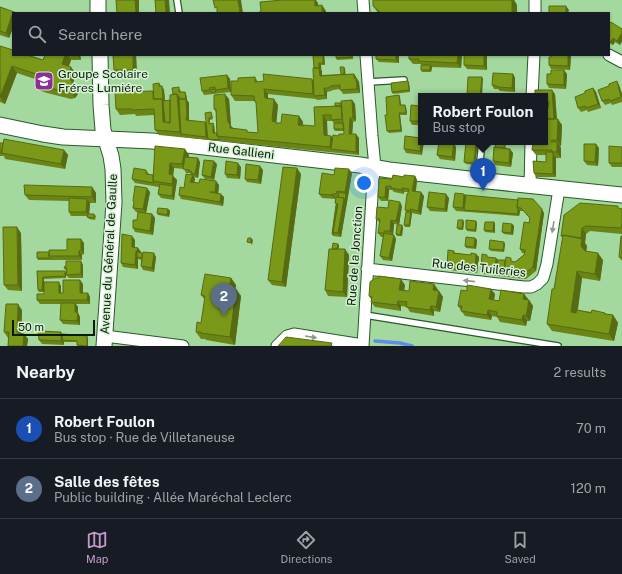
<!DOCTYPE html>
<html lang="en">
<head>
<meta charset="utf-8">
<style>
  body { margin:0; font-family:"Public Sans",sans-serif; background:#20242c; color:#f1f3f6 }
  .scale { position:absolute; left:12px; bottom:10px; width:83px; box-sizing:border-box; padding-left:4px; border:2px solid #071b06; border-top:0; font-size:11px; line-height:14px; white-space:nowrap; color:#071b06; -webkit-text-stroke:3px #d6f1d4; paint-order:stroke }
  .you { position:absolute; left:364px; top:183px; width:14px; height:14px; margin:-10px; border:3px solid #fff; border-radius:50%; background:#1a73e8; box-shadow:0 0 0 6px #1a73e833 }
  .badge { display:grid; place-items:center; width:26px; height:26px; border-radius:50%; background:#c49acb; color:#fff; font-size:13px; font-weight:700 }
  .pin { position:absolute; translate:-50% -33px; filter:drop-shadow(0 1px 2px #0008) }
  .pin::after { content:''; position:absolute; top:21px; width:14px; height:12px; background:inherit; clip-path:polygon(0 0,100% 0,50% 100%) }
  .popup { position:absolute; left:418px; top:93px; width:130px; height:52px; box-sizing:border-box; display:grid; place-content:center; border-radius:0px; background:#171b24; filter:drop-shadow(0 1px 3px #0005); font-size:13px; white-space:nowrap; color:#9ea1a6 }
  .popup b { font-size:15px; color:#f1f3f6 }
  .popup::after { content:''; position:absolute; left:50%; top:100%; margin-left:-8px; border:8px solid transparent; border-top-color:#171b24 }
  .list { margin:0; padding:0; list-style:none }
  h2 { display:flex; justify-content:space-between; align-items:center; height:52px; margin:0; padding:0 16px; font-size:17px }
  h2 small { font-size:13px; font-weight:400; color:#9ea1a6 }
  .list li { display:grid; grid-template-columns:26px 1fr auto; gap:12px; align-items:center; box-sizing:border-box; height:60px; padding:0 16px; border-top:1px solid #363941 }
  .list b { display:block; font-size:15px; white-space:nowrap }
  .list p { margin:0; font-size:13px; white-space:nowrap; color:#9ea1a6 }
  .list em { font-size:13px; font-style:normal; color:#9ea1a6 }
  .icon { flex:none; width:22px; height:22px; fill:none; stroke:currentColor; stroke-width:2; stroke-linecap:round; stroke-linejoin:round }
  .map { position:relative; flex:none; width:622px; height:346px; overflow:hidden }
  .search { position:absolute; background:#171b24; box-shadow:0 1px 3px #0004; left:12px; right:12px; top:12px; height:44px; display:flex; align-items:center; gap:10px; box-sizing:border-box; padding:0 14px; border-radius:0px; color:#9ea1a6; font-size:15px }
  .sheet { height:172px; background:#171b24 }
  nav { display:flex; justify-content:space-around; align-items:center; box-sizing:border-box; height:56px; border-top:1px solid #363941; background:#171b24; font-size:11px; color:#9ea1a6 }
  nav a { display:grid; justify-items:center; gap:2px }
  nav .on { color:#c49acb }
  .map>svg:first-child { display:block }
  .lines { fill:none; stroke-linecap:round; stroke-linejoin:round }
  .stream { stroke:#5f8dea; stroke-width:3.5 }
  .lane-casing { stroke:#295a28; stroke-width:8 }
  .street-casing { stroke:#295a28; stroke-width:13 }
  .secondary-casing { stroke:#295a28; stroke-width:17 }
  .lane { stroke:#fff; stroke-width:5.5 }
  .street { stroke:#fff; stroke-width:11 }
  .secondary { stroke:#fff; stroke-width:15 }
  .wall { fill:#6a8416; fill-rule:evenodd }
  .shaded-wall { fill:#566b12 }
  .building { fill:#7b9919; stroke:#566b12 }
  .oneway { fill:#8f988f }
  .labels { text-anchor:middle; stroke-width:3; stroke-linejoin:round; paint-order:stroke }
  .poi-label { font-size:12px; fill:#071b06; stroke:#d6f1d4; text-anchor:start }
  .street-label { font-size:12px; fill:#071b06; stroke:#d6f1d4 }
</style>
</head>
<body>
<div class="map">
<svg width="622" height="346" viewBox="0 0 622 346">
  <rect width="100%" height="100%" fill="#a3d89f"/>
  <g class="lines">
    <path class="stream" d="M 375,341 L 400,343 L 412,346"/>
    <g class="lane-casing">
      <path id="lane" d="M 177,0 L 179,13
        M 368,82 L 404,80
        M 478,180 L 482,142
        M 365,315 L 558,346"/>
    </g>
    <g class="street-casing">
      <path id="street" d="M 363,0 L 364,13
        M 535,13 L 535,0
        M 609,55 L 622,62
        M 532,96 L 534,55
        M 530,186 L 531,142
        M 367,269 L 524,287 L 531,287 L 537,284 L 543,278 L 547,264 L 559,189
        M 105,336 L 183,346
        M 277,346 L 287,336 L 294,334 L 363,345
        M 363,346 L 373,180 L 375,167 L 372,136 L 366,55"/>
    </g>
    <g class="secondary-casing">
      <path id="secondary" d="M 98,0 L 98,13
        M 100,55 L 101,105 L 103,130 L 111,156 L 113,169 L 114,203 L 104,346
        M 0,125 L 43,134 L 63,137 L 152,141 L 360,165 L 389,170 L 478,180 L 622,195"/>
    </g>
    <use href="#lane" class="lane"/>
    <use href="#street" class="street"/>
    <use href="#secondary" class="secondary"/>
  </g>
  <path class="wall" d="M 373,0 L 514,0 L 517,5 L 517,13 L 378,13 L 373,6 Z
    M 0,7 L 13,13 L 13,28 L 9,38 L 0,35 Z
    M 609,22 L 610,23 L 622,29 L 622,43 L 621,42 L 620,45 L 615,42 L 613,45 L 609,43 Z
    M 0,46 L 43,60 L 45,55 L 80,55 L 81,60 L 71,60 L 69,66 L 76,74 L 73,83 L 77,88 L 78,94 L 75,98 L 71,99 L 47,93 L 41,91 L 36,84 L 38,80 L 17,73 L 5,104 L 0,102 Z
    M 136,55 L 137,75 L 118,76 L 114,70 Z
    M 313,55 L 324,55 L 325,65 L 321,65 L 322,75 L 341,74 L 345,69 L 345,74 L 354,74 L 359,82 L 360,93 L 343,94 L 340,89 L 333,90 L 331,91 L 327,92 L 327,99 L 317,100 L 316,99 L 268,94 L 268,99 L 278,105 L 276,122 L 277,123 L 281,123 L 299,116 L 303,122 L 302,126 L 315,126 L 314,107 L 335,106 L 341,103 L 352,100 L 355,104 L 356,121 L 353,122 L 352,134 L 359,138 L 359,155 L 159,135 L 155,130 L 154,115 L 136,116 L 135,114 L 120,115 L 116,109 L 154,92 L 159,83 L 164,90 L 165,101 L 170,100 L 173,94 L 180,89 L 181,92 L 185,92 L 186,94 L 187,100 L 189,103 L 189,120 L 206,124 L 211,112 L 212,114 L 213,119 L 210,120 L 210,124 L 213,123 L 214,125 L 215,133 L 217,133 L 216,112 L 214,109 L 229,99 L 231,126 L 234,129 L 248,132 L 258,133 L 257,105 L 255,101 L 235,101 L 231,95 L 238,81 L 255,77 L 258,82 L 314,81 L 314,68 ZM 327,121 L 332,121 L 334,123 L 334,129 L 335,131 L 344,131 L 344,134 L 333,138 L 331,136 L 327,136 Z
    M 353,55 L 353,59 L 337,60 L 336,58 Z
    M 399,55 L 399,63 L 379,62 L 376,59 Z
    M 462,55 L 461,68 L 432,67 L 431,72 L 422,72 L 421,70 L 421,64 L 413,64 L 409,59 Z
    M 552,55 L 571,55 L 570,70 L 551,69 L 549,65 Z
    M 487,56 L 487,70 L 467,69 L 464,65 Z
    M 513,74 L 515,78 L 515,92 L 500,91 L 498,89 L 494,89 L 492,85 Z
    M 567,74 L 566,89 L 549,88 L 547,84 Z
    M 227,75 L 230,79 L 231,92 L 204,95 L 202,91 Z
    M 408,81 L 409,83 L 410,92 L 393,94 L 392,92 Z
    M 619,85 L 622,94 L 622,102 L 612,105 L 611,103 L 605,105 L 602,101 L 609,86 Z
    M 593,88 L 596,92 L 601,108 L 588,112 L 587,110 L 581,112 L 578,108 L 585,93 Z
    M 555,94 L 557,119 L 562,125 L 561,146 L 560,146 L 561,148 L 561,158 L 556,158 L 556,177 L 536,177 L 534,173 L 546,162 L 546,155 L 536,155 L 532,150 L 548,108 L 548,106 L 545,106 L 545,96 Z
    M 399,95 L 400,97 L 401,105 L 405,105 L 406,107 L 407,115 L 400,115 L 402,132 L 389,133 L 387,131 L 387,115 Z
    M 420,106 L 421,107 L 421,125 L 412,125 L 410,121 Z
    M 421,138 L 422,155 L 406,153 L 404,149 Z
    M 466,142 L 475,165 L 466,164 L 464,162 Z
    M 0,143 L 64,150 L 68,155 L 65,169 L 5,159 L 4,156 L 0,156 Z
    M 155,146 L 189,155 L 188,158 L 200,162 L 198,178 L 194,177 L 195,179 L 194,183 L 219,185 L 218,193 L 224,197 L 223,206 L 181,199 L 179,195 L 184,188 L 191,175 L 190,173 L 186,173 L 184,169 L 174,168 L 173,176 L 177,180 L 174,200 L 161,198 L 158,194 L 159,187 L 135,183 L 132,179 L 146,170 L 149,174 L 153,175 Z
    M 456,147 L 455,161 L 440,159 L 437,155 Z
    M 506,147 L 506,148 L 513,153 L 511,167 L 495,165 L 493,161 Z
    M 622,147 L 622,167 L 612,167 L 609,163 Z
    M 599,148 L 598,166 L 587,165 L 584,161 Z
    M 217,164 L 214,180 L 205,179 L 202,175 Z
    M 241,167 L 240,179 L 227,178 L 225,174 Z
    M 263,170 L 261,184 L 247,182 L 245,179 Z
    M 352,173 L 341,237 L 333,236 L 332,234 L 336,205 L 335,203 L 336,198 L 335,197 L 335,199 L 322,198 L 319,194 L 334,175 Z
    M 301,174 L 286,287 L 272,285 L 268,280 Z
    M 415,176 L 417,180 L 416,191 L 424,196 L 421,215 L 412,213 L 410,227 L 405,227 L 404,225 L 406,212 L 405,210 L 408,192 L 404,192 L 404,194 L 394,192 L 392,190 L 389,190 L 388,201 L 381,201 L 378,197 L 379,178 L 392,179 L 404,177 Z
    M 92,187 L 96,193 L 96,203 L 90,203 L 89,214 L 94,214 L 96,216 L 95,220 L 89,219 L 87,217 L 87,216 L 71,216 L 69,212 L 69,201 L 29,200 L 25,195 Z
    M 150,192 L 146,213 L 152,214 L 155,218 L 153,235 L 135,232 L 133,228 L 137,220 L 138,212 L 136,212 L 133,208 L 134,203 L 133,201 Z
    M 464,194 L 466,195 L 544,213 L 536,271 L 526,279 L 483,274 L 481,270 L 489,257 L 496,258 L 498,260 L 515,262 L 524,255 L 524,253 L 522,253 L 520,249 L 530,219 L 524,211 L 520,211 L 519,216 L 456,211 L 453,207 Z
    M 449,198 L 447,212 L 430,211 L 427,207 Z
    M 402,206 L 399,225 L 394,224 L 393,235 L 396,239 L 392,261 L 383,260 L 380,256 L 383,237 L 381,237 L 378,233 L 380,223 L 376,219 L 388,208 Z
    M 168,209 L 170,211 L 169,217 L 158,215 L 157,213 Z
    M 620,209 L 622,209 L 622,234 L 590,231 L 586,234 L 585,243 L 587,246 L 586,251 L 603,260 L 600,281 L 582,278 L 578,310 L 613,315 L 618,323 L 614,341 L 552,331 L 547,324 L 554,289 L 563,238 L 561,236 Z
    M 464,222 L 463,230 L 459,230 L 457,228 Z
    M 494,222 L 495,224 L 495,233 L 485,232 L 484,230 Z
    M 477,223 L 476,232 L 467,231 L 466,229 Z
    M 512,224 L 514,226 L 513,235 L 504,234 L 502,232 Z
    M 403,227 L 402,236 L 397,236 L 396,234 Z
    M 21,233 L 22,291 L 8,290 L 4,285 Z
    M 622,236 L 622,261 L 619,257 Z
    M 475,238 L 477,240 L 476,249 L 466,248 L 465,246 Z
    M 135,240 L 135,247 L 138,248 L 141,252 L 140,253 L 156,257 L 154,272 L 143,270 L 141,266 L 141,260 L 138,259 L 138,269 L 123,267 L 121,263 Z
    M 84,243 L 84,254 L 82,255 L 82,260 L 38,260 L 37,258 L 49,252 L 67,250 Z
    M 338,244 L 339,246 L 339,249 L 349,255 L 347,297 L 328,296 L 325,290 L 332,249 Z
    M 505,244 L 504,252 L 491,251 L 489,249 Z
    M 454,251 L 455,253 L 471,255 L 476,254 L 479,257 L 477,273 L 449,270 L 447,266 Z
    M 83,265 L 83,278 L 69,278 L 66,275 L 66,271 L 64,268 Z
    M 37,271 L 65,271 L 66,273 L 66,278 L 44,279 L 44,282 L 61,286 L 61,293 L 63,293 L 83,284 L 83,293 L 90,297 L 90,304 L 76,304 L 78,307 L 78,313 L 80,317 L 80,325 L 63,324 L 60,320 L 61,304 L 40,304 L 37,300 L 44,294 L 44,292 L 39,292 L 38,290 Z
    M 231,278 L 236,285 L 235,289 L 241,296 L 235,345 L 206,340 L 205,339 L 201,339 L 196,332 L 201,323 L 205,300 L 201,295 Z
    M 434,284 L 438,290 L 438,291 L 439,291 L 443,297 L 440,312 L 434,311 L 434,316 L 410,312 L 407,307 L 401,306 L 401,311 L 375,307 L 371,302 L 371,299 L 369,296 L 405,285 L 404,291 L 409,291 Z
    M 495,294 L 494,300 L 499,301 L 524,294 L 528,299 L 528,300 L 529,300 L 533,306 L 530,321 L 527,321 L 526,326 L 500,322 L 497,317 L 492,316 L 491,320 L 465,316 L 458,306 Z
    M 22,310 L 21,333 L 24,334 L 28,339 L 27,346 L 8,346 L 8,338 L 4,332 Z
    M 63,334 L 88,338 L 88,346 L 78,346 L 77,345 L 77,342 L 64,342 L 64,345 L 42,344 L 39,340 Z"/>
  <path class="shaded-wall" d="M 135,0 L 139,0 L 139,13 L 136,13 Z
    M 165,0 L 169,0 L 170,13 L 166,13 Z
    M 238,0 L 241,0 L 243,13 L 240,13 Z
    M 315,0 L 316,0 L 318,3 L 319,11 L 315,6 Z
    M 512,0 L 514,0 L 517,5 L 517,13 L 512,13 Z
    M 322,5 L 326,11 L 326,13 L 322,13 Z
    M 566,6 L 569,10 L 568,13 L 566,13 Z
    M 12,15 L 13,16 L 13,28 L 9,38 L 6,33 Z
    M 622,33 L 622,41 L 620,45 L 617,41 Z
    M 613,38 L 615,42 L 613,45 L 611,42 Z
    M 65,55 L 68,55 L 71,60 L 67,71 L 62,64 Z
    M 77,55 L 80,55 L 81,60 Z
    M 133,55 L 136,55 L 137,75 L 133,70 Z
    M 323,55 L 324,55 L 325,65 L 323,63 Z
    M 396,55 L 399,55 L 399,63 L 396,60 Z
    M 458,55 L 462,55 L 461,68 L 457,63 Z
    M 484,55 L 486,55 L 487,56 L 487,70 L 484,66 Z
    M 568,55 L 571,55 L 570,70 L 568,66 Z
    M 319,63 L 321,65 L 321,70 L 322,71 L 322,79 L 320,76 Z
    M 430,65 L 432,67 L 431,72 L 430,70 Z
    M 12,66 L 17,73 L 5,104 L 0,97 Z
    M 71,67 L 76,74 L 73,83 L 77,88 L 78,94 L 75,98 L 70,91 L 68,78 Z
    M 344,67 L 345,69 L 346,78 L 344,76 Z
    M 564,70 L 567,74 L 566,89 L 564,85 Z
    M 354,74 L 359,82 L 360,93 L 357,89 L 354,78 Z
    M 513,74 L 515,78 L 515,92 L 512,88 Z
    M 227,75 L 230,79 L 231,92 L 228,88 Z
    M 482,77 L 483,79 L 482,96 L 480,96 Z
    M 312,79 L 316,85 L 315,96 L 313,94 Z
    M 408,81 L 409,83 L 410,92 L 409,90 Z
    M 617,81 L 619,85 L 622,94 L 622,98 Z
    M 162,86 L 164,90 L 167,124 L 163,122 L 162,99 Z
    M 324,88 L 327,92 L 327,99 L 325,95 Z
    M 593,88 L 596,92 L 601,108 L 598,104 Z
    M 264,89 L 268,94 L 268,104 L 265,98 Z
    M 552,90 L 555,94 L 557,124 L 554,121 Z
    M 185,92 L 186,94 L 187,100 L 189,103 L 189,119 L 188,124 L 186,120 Z
    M 177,94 L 181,100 L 181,134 L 180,132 Z
    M 225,94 L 229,99 L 231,126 L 234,129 L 230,128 L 228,122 Z
    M 399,95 L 400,97 L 401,107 L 400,105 Z
    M 274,99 L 278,105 L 276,127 L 272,121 Z
    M 352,100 L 355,104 L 356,121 L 353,118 Z
    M 405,105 L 406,107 L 407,115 L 406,113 Z
    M 341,106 L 343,110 L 346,125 L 342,119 Z
    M 420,106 L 421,107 L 421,124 L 419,121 Z
    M 399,113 L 400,115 L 402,132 L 401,130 Z
    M 323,115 L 327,121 L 328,141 L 324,135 Z
    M 299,116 L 303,122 L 302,131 L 298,125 Z
    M 350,118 L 353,122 L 352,138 L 349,134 Z
    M 558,119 L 562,125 L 561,146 L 557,140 Z
    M 205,122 L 208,126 L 208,139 L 206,137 Z
    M 213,123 L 214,125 L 215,134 L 213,133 Z
    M 356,134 L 359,138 L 359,155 L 356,152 Z
    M 331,136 L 335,142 L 331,149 L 330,147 Z
    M 421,142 L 424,142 L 422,155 L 420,151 Z
    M 476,142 L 478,142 L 475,165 L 474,163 Z
    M 557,142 L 561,148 L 561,158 L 557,152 Z
    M 454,143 L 456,147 L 455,161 L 452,157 Z
    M 596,144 L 599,148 L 598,166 L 595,162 Z
    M 185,149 L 189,155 L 186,170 L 182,164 Z
    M 510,149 L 513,153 L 511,167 L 509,163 Z
    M 64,150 L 68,155 L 65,169 L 61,164 Z
    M 553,154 L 556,158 L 556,177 L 553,174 Z
    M 198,158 L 200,162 L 198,178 L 195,174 Z
    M 214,161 L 217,164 L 214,180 L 211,177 Z
    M 170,163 L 174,168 L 173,176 L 177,180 L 174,200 L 172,196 L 173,186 L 172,184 L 169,174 Z
    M 238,163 L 241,167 L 240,179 L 237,175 Z
    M 260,166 L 263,170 L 261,184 L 258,180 Z
    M 297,168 L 301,174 L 286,287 L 282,282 Z
    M 349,169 L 352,173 L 341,237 L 338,233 L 344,198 L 346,194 L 345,192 Z
    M 193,175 L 195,179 L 193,186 L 190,182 Z
    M 415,176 L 417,180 L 415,195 L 412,191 Z
    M 216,181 L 219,185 L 218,195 L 215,192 Z
    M 386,186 L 389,190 L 388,201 L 385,197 Z
    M 92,187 L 96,193 L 96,203 L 92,197 Z
    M 147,188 L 150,192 L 146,213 L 143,209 Z
    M 402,188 L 404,192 L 404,194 L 402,190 Z
    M 421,192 L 424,196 L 421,215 L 418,211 Z
    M 221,194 L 224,197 L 223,206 L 220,202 Z
    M 332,194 L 335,197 L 335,199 L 332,195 Z
    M 446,194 L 449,198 L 447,212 L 445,209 Z
    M 464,194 L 467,197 L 464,210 L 466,212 L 463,208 Z
    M 87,199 L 90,203 L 89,216 L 86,212 Z
    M 400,202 L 402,206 L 399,225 L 396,221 Z
    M 168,209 L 170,211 L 169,217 L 167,215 Z
    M 410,209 L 412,213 L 410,227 L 409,225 L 411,212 L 410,211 Z
    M 518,209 L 520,211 L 519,216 L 518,214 Z
    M 542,209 L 544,213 L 536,271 L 533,267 Z
    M 152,214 L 155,218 L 153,235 L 150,231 Z
    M 391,220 L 394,224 L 393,235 L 390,231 Z
    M 463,220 L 464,222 L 463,230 L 462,228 Z
    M 476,221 L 477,223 L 476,232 L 475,230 Z
    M 494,222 L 495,224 L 495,233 L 493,231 Z
    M 512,224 L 514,226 L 513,235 L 511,233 Z
    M 402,225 L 403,227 L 402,236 L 400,235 Z
    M 17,227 L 21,233 L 22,291 L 18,285 Z
    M 582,228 L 586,234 L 585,243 L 587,246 L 586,253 L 581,246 L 580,240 Z
    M 394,235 L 396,239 L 392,261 L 389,258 Z
    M 132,236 L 135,240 L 134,250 L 132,247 Z
    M 251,238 L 253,240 L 252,245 L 251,243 Z
    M 475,238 L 477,240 L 476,249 L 474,247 Z
    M 81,239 L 84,243 L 84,254 L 81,250 Z
    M 504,242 L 505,244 L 504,252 L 503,250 Z
    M 338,244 L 339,246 L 338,252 L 337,250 Z
    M 138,248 L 141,252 L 140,255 L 137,251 Z
    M 345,249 L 349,255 L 347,297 L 343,292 Z
    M 79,251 L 82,255 L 82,260 L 79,256 Z
    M 136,251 L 139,254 L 137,257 L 138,259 L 138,269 L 135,265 Z
    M 154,253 L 156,257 L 154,272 L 152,268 Z
    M 598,253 L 603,260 L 600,281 L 595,274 Z
    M 476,254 L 479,257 L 477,273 L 475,269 Z
    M 496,258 L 499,261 L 496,274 L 495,272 Z
    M 81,261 L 83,265 L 83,278 L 81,274 Z
    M 65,271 L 66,273 L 66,278 L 65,276 Z
    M 577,271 L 582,278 L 576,319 L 571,312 Z
    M 43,277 L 44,279 L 44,292 L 42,290 Z
    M 231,278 L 236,285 L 234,296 L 229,289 Z
    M 401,279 L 405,285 L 403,296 L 399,290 Z
    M 80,280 L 83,284 L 83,297 L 80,293 Z
    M 59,282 L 61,286 L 61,297 L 59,293 Z
    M 434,284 L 438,290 L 437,296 L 433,290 Z
    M 236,289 L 241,296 L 235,345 L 230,337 Z
    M 491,289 L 495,294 L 493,305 L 489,299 Z
    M 439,291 L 443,297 L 440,312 L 436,307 Z
    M 88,293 L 90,297 L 90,304 L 87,300 Z
    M 524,294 L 528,299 L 527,305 L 523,299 Z
    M 529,300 L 533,306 L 530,321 L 526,316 Z
    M 398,301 L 401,306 L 401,311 L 397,305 Z
    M 75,303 L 78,307 L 78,314 L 78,313 L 80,317 L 80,325 L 77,321 L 75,312 Z
    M 18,304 L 22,310 L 21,339 L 17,333 Z
    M 431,306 L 434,311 L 434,316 L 430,310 Z
    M 488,310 L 492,316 L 491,320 L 487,315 Z
    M 523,315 L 527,321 L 526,326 L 522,320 Z
    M 613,315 L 618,323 L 614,341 L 609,334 Z
    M 61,332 L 64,336 L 62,340 L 64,342 L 64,345 L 61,341 Z
    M 24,334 L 28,339 L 27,346 L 23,346 Z
    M 87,336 L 88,338 L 88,346 L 87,346 Z"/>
  <path class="building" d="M 116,0 L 135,0 L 136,13 L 117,13 Z
    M 155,0 L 165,0 L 166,13 L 156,13 Z
    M 213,0 L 238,0 L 240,13 L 217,13 L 217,7 L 215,8 Z
    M 282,0 L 315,0 L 315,6 L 322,5 L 322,13 L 258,13 L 261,11 L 260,2 Z
    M 373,0 L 512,0 L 512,13 L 381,13 L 373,6 Z
    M 549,6 L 566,6 L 566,13 L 549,13 Z
    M 0,7 L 17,13 L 13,13 L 13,15 L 12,15 L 6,33 L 0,31 Z
    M 611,22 L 622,29 L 622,33 L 617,41 L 613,38 L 611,42 L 609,41 L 609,24 Z
    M 0,46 L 13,50 L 13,55 L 27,55 L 43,60 L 45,55 L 65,55 L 62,64 L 71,67 L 68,78 L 72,81 L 73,87 L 70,91 L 66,92 L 42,86 L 36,84 L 39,75 L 12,66 L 0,97 Z
    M 113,55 L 133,55 L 133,70 L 114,70 Z
    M 313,55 L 323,55 L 323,63 L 319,63 L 319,68 L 314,68 Z
    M 336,55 L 352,55 L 352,57 L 336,58 Z
    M 376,55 L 396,55 L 396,60 L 376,59 Z
    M 409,55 L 458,55 L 457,63 L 418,61 L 419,59 L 409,59 Z
    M 464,55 L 484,55 L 484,66 L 464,65 Z
    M 552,55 L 568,55 L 568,66 L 549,65 L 549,57 L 551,57 Z
    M 421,65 L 430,65 L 430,70 L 421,70 Z
    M 340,67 L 344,67 L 344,74 L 341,74 Z
    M 313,68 L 319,68 L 320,76 L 354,74 L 354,78 L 356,78 L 357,89 L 340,90 L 340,85 L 331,86 L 328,88 L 324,88 L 325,95 L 314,96 Z
    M 551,70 L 564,70 L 564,85 L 547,84 L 547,74 L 551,74 Z
    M 493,73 L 513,74 L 512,88 L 497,87 L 497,86 L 492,85 Z
    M 263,74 L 312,79 L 313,94 L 264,89 L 265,98 L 274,99 L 272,121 L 276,122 L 276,123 L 281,123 L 282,114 L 299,116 L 298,125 L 303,126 L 303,125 L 315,126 L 314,107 L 341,106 L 342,119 L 331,120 L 331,115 L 323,115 L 324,135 L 331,136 L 330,147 L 217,136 L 216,109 L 214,109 L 214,95 L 225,94 L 228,122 L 230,124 L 230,128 L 247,130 L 247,132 L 258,133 L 256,102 L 255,102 L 254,96 L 231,95 L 231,81 L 238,81 L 238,78 L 255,77 L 255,82 L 264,81 Z
    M 227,75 L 228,88 L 215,90 L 215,87 L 209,88 L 210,90 L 202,91 L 200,78 Z
    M 468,77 L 482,77 L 480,96 L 467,95 Z
    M 408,81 L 409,90 L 392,92 L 391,83 Z
    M 617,81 L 621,97 L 610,101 L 609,99 L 602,101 L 598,90 L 609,86 L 609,84 Z
    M 159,83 L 159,86 L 162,86 L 163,101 L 162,99 L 154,99 L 153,84 Z
    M 179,87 L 179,92 L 185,92 L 186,99 L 180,99 L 180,98 L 177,94 L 173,94 L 172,88 Z
    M 593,88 L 598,104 L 586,108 L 585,106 L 578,108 L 575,97 L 585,93 L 585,91 Z
    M 215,89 L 216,92 L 211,92 L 211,90 Z
    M 535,90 L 552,90 L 554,119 L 545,119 L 545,108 L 548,108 L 549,102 L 545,102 L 545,96 L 535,96 Z
    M 153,91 L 153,99 L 162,99 L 163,122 L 170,123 L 170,95 L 177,94 L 180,132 L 155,130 L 154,109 L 133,110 L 132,109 L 116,109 L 115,92 Z
    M 399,95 L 400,105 L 405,105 L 406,113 L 399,113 L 401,130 L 387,131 L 385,115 L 387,115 L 386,97 Z
    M 179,99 L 186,99 L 187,115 L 186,120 L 205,122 L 206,137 L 181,134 Z
    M 170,100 L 170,123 L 165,122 L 163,101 Z
    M 352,100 L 353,118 L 350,118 L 349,134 L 356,134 L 356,152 L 331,149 L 333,135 L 338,136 L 339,134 L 344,134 L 341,101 Z
    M 335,103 L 341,103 L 342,108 L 341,106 L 335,106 Z
    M 411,105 L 420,106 L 419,121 L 410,121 Z
    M 211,112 L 212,117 L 209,118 L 209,124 L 213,123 L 213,133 L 217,133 L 217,136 L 220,140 L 208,139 L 205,113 Z
    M 545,119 L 558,119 L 557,140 L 552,140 L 551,142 L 557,142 L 557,152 L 552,152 L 552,150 L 532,150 L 533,142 L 545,142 Z
    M 334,123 L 343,123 L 344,129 L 334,129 Z
    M 405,136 L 421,138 L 420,151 L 404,149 Z
    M 4,139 L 64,150 L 61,164 L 1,153 Z
    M 439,142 L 454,143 L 452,157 L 437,155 Z
    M 466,142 L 476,142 L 474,163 L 464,162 Z
    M 0,143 L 3,143 L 2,153 L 0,152 Z
    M 496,144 L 505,145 L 505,148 L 495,147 Z
    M 584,144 L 596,144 L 595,162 L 584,161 Z
    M 155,146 L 185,149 L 182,164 L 170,163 L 169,174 L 173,175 L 172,184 L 153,181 Z
    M 609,146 L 622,147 L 622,163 L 609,163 Z
    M 494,147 L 510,149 L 509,163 L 493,161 Z
    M 546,152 L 553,152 L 552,152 L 553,154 L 553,174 L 534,173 L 533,161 L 546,162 Z
    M 185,157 L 198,158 L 195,174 L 191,173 L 191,171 L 189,171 L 189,170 L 183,169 Z
    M 204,160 L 214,161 L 211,177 L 202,175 Z
    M 226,161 L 238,163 L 237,175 L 225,174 Z
    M 246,164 L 260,166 L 258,180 L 245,179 Z
    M 283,167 L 297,168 L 282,282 L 268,280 Z
    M 134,168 L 146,170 L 146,174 L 153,175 L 153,181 L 154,183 L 132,179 Z
    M 335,168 L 349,169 L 345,192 L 337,191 L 336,194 L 332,194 L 332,195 L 319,194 L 322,173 L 334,175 Z
    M 186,174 L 193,175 L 190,182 L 199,183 L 200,179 L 216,181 L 215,192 L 210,192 L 221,194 L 220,202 L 179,195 L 180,187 L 184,188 Z
    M 393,175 L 404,177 L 404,175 L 415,176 L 412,191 L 421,192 L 418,211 L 410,209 L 410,211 L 405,210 L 407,194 L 408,193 L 409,189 L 402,188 L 402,190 L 391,188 L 391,186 L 386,186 L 385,197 L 378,197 L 379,178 L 392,179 Z
    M 160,184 L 173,186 L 172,196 L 158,194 Z
    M 24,185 L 92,187 L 92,197 L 25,195 Z
    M 135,186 L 147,188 L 143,209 L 133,208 L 134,202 L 133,201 Z
    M 339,192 L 346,194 L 345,200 L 344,198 L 338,197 Z
    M 429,192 L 446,194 L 445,209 L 427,207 Z
    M 455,193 L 464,194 L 463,208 L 453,207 Z
    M 466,195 L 518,200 L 517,207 L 518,209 L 518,214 L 464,210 Z
    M 336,197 L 344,198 L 338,233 L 333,232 L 338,204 L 335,203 Z
    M 69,198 L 87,199 L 86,212 L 69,212 Z
    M 518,198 L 533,199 L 542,209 L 533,267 L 523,275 L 504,273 L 506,257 L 511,258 L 511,261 L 515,262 L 524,255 L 525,250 L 520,249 L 524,222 L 529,223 L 530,218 L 521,208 L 517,207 Z
    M 389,200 L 400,202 L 396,221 L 391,220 L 390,231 L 384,231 L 384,233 L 378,233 L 380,219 L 376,219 L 377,207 L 388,208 Z
    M 580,203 L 618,206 L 618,208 L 622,209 L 622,223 L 621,228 L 586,226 L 582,228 L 581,238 L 563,235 L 563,236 L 561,236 L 564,215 Z
    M 336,205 L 337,205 L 333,232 L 334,234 L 332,234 Z
    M 158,208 L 168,209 L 167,215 L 157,213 Z
    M 138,212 L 152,214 L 150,231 L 133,228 L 133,220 L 137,220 Z
    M 406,212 L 411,212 L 409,225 L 404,225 Z
    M 88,214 L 94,214 L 94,218 L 87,217 Z
    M 458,220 L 463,220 L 462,228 L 457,228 Z
    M 466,220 L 476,221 L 475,230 L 466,229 Z
    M 485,222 L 494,222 L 493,231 L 484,230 Z
    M 503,223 L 512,224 L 511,233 L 502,232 Z
    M 397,225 L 402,225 L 400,235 L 396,234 Z
    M 3,227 L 17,227 L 18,285 L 4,285 Z
    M 384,233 L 394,235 L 389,258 L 380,256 Z
    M 122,234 L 132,236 L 132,247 L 138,248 L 137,251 L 136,251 L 135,265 L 121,263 Z
    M 563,235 L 582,239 L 581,246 L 585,251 L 598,253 L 595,274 L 577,271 L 571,312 L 576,313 L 577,310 L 591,313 L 592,310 L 605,313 L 605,314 L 613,315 L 609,334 L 547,324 L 552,289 L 554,289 Z
    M 621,236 L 622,236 L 622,258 L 619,257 Z
    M 466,237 L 475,238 L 474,247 L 465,246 Z
    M 248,238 L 251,238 L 251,243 L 247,242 Z
    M 67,239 L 81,239 L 81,250 L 79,251 L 79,256 L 49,256 L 49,250 L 67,250 Z
    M 490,240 L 504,242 L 503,250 L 489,249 Z
    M 333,243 L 338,244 L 337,249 L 332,249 Z
    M 329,249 L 345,249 L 343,292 L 325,290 Z
    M 448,250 L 454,251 L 453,253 L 471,255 L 471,253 L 476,254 L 475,269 L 447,266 Z
    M 37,252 L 49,252 L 49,256 L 50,258 L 37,258 Z
    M 137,252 L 142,253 L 142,258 L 137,257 Z
    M 143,252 L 154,253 L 152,268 L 141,266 Z
    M 482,254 L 487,255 L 487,257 L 496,258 L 495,272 L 481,270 Z
    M 498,260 L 505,260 L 504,273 L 505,275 L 496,274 Z
    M 66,261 L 81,261 L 81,274 L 66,275 L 67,268 L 64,268 L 65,266 L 66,266 Z
    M 37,271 L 65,271 L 65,276 L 43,277 L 42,290 L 38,290 Z
    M 205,274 L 231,278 L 229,289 L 236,289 L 230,337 L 201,333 L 201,332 L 196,332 L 197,322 L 201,323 L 205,296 L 201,295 Z
    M 379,276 L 401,279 L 399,290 L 409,291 L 410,281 L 434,284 L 433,290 L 439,291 L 436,307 L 431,306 L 430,310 L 406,307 L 407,302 L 398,301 L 397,305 L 371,302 L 372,297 L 369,296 L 370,282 L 375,278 L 379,278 Z
    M 63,280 L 80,280 L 80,293 L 88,293 L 87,300 L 37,300 L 37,294 L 44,294 L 44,282 L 59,282 L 59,293 L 63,293 Z
    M 467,285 L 491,289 L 489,299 L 499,301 L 501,290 L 524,294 L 523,299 L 529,300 L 526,316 L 523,315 L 522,320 L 497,316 L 497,312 L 488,310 L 487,315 L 461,311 L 462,306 L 458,306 L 461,290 L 467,291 Z
    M 61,303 L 75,303 L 75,312 L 78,313 L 77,321 L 60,320 Z
    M 6,304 L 18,304 L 17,333 L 24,334 L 23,346 L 8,346 L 9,332 L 4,332 Z
    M 38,331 L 61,332 L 61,341 L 39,340 Z
    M 63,334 L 87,336 L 87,346 L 77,345 L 77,341 L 62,340 Z
    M 286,337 L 332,343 L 331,346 L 278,346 Z"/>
  <defs><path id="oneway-solid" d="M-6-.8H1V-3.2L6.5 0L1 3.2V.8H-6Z"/></defs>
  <g class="oneway">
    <use href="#oneway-solid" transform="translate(553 227) rotate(99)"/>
    <use href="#oneway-solid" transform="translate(469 281) rotate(-174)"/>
    <use href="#oneway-solid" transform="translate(311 337) rotate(9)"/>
  </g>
  <defs>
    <g id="school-square" transform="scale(1)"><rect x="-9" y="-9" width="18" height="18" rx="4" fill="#8c2e97" stroke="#d6f1d4"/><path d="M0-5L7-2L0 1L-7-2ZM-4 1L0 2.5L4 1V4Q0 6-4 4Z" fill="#fff"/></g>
  </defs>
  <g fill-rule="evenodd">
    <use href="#school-square" x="44" y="81"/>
  </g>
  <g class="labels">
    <g class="poi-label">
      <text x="58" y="78">Groupe Scolaire<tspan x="58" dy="14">Fréres Lumiére</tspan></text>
    </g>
    <g class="street-label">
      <text transform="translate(241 151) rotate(7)" y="4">Rue Gallieni</text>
      <text transform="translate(109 254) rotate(-87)" y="4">Avenue du Général de Gaulle</text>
      <text transform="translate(355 256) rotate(-86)" y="4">Rue de la Jonction</text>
      <text transform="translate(479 268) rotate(6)" y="4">Rue des Tuileries</text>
    </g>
  </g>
</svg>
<div class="scale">50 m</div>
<div class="you"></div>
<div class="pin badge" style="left:483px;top:191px;background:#1a4fb4">1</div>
<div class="popup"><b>Robert Foulon</b>Bus stop</div>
<div class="pin badge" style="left:224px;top:316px;background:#5c6f8a">2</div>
<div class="search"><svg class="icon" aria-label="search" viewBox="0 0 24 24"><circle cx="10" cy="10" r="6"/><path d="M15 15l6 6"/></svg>Search here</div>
</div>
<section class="sheet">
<h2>Nearby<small>2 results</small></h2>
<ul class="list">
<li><span class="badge" style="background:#1a4fb4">1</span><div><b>Robert Foulon</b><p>Bus stop · Rue de Villetaneuse</p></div><em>70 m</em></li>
<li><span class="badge" style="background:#5c6f8a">2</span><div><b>Salle des fêtes</b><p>Public building · Allée Maréchal Leclerc</p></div><em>120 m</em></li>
</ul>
</section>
<nav>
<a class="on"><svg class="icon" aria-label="map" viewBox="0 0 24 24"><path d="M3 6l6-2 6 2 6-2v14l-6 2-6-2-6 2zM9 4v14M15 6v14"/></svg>Map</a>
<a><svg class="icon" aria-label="directions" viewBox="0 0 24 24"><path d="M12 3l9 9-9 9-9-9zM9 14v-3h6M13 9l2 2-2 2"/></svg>Directions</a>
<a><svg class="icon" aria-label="saved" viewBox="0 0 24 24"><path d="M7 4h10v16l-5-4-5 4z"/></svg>Saved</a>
</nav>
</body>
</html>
